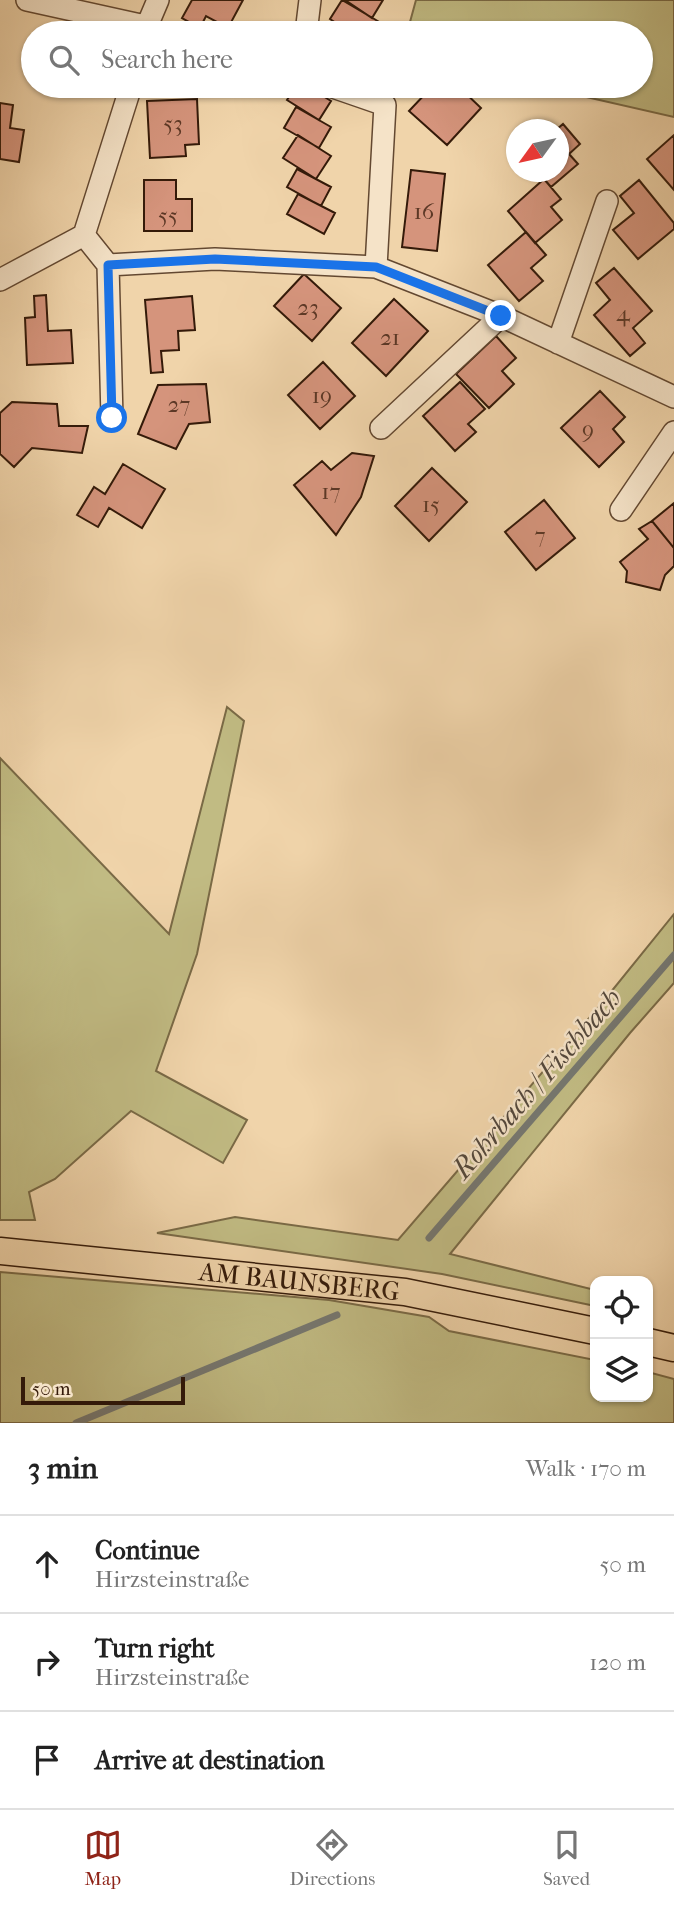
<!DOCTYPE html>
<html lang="en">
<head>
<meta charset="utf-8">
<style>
  body { margin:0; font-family:"IM FELL French Canon",serif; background:#f2f2f2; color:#222 }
  .controls { position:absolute; right:21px; bottom:21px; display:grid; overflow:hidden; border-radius:14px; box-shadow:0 2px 5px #0004 }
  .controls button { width:63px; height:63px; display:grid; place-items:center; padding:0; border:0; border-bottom:2px solid #e0e0e0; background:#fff; color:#222; font:35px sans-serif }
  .compass { position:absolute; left:506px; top:119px; width:63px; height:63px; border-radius:50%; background:#fff; box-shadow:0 2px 5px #0004; rotate:237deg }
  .scale { position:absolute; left:21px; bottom:18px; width:164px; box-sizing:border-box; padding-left:7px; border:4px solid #341a09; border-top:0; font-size:19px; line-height:24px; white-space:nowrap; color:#341a09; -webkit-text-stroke:5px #f5e3c8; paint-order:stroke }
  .stop { position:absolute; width:21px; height:21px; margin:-16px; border:5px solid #1a73e8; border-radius:50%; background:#fff }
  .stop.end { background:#1a73e8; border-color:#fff; box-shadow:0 2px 7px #0008 }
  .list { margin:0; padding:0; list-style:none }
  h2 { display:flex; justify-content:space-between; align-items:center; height:91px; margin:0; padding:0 28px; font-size:30px }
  h2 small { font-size:23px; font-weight:400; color:#767676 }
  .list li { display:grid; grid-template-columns:46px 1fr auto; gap:21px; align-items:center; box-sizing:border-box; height:98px; padding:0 28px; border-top:2px solid #e0e0e0 }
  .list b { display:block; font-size:26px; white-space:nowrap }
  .list p { margin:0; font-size:23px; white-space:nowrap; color:#767676 }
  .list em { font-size:23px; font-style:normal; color:#767676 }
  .icon { flex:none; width:38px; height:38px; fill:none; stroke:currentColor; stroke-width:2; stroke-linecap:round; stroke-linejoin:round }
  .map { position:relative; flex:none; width:674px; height:1423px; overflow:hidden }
  .search { position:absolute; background:#fff; box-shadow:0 2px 5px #0004; left:21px; right:21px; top:21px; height:77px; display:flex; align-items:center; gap:18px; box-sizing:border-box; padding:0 24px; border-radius:38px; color:#767676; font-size:26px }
  .sheet { height:385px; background:#fff }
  nav { display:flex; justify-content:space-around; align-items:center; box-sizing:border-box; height:98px; border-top:2px solid #e0e0e0; background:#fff; font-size:19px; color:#767676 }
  nav a { display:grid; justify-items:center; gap:4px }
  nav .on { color:#8f2418 }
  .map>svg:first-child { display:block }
  .green { fill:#c1bb83; stroke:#7a6a46; stroke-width:2 }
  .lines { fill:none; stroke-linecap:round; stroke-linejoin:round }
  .stream { stroke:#757770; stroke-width:7 }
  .building { fill:#d5947c; stroke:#341a09; stroke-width:2 }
  .minor-casing { stroke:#634831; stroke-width:24 }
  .major-casing { stroke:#341a09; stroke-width:29 }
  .minor { stroke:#f5e3c8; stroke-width:21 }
  .major { stroke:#f0d4aa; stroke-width:26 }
  .route { stroke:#1a73e8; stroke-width:9 }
  .labels { text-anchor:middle; stroke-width:5; stroke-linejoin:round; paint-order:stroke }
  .number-label { font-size:23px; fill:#5c3826 }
  .street-label { font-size:26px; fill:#341a09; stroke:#f5e3c8 }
  .water-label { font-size:28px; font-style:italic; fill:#54483c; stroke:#f5e3c8 }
</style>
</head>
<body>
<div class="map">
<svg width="674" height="1423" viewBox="0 0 674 1423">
  <rect width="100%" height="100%" fill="#f0d4aa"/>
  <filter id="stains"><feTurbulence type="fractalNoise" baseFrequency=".00286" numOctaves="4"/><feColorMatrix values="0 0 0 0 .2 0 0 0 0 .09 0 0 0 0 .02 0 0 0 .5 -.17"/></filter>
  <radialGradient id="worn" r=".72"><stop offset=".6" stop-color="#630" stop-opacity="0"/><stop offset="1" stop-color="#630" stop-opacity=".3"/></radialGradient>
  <path class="green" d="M 416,0 L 674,0 L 674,117 L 538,86 L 641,86 L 641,33 L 407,33 Z
    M 227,707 L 244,721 L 197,954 L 156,1071 L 247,1120 L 223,1163 L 131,1111 L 55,1179 L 29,1192 L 35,1220 L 0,1220 L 0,758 L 169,934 Z
    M 674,914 L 674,983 L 630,1033 L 450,1254 L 595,1290 L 595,1306 L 442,1274 L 157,1233 L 235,1217 L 398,1240 L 602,1003 Z
    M 0,1272 L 329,1300 L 429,1317 L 449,1331 L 595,1360 L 595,1397 L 648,1397 L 648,1372 L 674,1379 L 674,1423 L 0,1423 Z"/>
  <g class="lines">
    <path class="stream" d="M 429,1238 L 674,955
      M 76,1423 L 337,1315"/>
  </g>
  <path class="building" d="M 192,0 L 243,0 L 228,28 L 206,16 L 200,28 L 182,18 Z
    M 342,0 L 381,23 L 375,33 L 351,33 L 330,19 Z
    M 345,0 L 383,0 L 372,18 Z
    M 296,86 L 307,86 L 331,101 L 319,120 L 287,100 Z
    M 423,86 L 458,86 L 481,108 L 447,145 L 409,111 L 428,91 Z
    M 197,99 L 199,144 L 185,145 L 186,156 L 150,158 L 147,101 Z
    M 0,103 L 13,105 L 10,128 L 24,130 L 19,162 L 0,159 Z
    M 296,107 L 331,127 L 319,148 L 284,128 Z
    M 563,124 L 580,144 L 569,154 L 578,164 L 551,187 L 538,172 L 558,172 L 558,130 L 556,130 Z
    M 298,135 L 331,156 L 316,179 L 283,158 Z
    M 674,135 L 674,190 L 647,159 Z
    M 297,169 L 331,187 L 321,206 L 287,187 Z
    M 411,170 L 445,174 L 437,251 L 402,247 Z
    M 544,179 L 561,199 L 551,207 L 562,220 L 535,243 L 508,211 Z
    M 144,180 L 176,180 L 176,199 L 192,199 L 192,231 L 144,231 Z
    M 639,180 L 674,223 L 674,229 L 638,259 L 613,230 L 634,213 L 620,196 Z
    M 298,194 L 335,213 L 324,234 L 287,214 Z
    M 526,232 L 546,255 L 531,268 L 543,281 L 519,301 L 488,265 Z
    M 614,268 L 652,311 L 633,328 L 645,343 L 630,356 L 594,315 L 610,300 L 596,283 Z
    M 304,274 L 341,308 L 312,341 L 274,306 Z
    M 46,295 L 48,331 L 71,330 L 73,363 L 27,365 L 25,318 L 35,317 L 34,296 Z
    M 192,296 L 195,330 L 178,331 L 179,350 L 161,351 L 163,372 L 151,373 L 145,300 Z
    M 394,299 L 428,331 L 386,376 L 352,343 Z
    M 496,336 L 516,358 L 502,371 L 514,384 L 489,408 L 456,374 Z
    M 323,362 L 355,396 L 320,429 L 288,395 Z
    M 460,382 L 485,409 L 468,424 L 476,432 L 455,451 L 423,416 Z
    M 206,384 L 210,422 L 189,424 L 176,449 L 138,434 L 158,385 Z
    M 600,391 L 625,417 L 613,429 L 624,442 L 599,467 L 561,428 Z
    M 12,402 L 57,404 L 59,426 L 88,426 L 82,453 L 32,448 L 14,467 L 0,454 L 0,413 Z
    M 352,453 L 374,456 L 361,497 L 336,535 L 294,485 L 322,461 L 331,470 Z
    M 123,464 L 165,489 L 142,528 L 109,508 L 98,527 L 77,515 L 94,487 L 105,494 Z
    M 432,468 L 467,502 L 429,541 L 395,506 Z
    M 544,500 L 575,538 L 536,570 L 505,532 Z
    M 674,503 L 674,548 L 652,521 Z
    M 652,521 L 674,548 L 674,566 L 665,575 L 660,590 L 626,582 L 627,571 L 620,562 L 648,539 L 639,529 Z"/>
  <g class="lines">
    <g class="minor-casing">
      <path id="minor" d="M 27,0 L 145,26
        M 144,33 L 158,0
        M 306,33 L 310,0
        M 330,86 L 385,105 L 376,267
        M 84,235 L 108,265 L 215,259 L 376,267 L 501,316 L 674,397
        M 108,265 L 112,418
        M 0,280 L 84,235 L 131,86
        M 558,343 L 607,201
        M 381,428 L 501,316
        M 621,510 L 674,432"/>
    </g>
    <g class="major-casing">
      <g id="major">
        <path id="s1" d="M 0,1251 L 405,1292 L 595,1331"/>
        <path d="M 648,1342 L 674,1348"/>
      </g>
    </g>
    <use href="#minor" class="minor"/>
    <use href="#major" class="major"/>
  </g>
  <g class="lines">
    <path class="route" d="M 112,418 L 108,265 L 215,259 L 376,267 L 501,316"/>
  </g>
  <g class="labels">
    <g class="number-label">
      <text x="173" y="131">53</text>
      <text x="424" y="219">16</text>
      <text x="168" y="223">55</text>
      <text x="308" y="315">23</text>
      <text x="623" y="321">4</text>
      <text x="390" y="345">21</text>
      <text x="322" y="403">19</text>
      <text x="179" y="412">27</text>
      <text x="588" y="437">9</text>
      <text x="331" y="499">17</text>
      <text x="431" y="512">15</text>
      <text x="540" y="543">7</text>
    </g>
    <g class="street-label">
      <text dy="9" stroke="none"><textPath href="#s1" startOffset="301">AM BAUNSBERG</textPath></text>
    </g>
    <g class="water-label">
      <text transform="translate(536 1083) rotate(-49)" y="10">Rohrbach / Fischbach</text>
    </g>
  </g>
  <rect width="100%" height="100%" filter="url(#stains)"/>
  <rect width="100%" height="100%" fill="url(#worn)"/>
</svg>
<div class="controls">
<button><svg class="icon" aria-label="locate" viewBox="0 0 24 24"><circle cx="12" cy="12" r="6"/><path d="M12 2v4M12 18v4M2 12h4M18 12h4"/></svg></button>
<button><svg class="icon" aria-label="layers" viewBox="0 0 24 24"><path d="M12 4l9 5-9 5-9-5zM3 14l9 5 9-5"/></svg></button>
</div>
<svg class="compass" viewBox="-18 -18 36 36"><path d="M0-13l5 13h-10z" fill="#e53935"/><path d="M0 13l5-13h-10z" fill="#767676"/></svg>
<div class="scale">50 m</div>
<div class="stop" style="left:112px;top:418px"></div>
<div class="stop end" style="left:501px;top:316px"></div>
<div class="search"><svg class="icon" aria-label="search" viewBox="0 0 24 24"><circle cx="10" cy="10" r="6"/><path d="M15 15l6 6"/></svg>Search here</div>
</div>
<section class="sheet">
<h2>3 min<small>Walk · 170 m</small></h2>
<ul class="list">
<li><svg class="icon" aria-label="ahead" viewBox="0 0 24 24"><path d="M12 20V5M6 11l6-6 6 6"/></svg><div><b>Continue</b><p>Hirzsteinstraße</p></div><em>50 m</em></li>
<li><svg class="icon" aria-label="right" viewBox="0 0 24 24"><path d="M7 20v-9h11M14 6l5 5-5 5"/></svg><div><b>Turn right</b><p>Hirzsteinstraße</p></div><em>120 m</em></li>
<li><svg class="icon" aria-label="arrive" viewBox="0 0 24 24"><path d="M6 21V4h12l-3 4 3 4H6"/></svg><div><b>Arrive at destination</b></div></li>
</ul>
</section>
<nav>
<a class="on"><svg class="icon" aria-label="map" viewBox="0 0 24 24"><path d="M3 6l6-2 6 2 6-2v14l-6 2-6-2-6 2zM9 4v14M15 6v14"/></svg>Map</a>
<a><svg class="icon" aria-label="directions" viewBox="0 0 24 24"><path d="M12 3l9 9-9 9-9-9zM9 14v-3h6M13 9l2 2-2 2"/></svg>Directions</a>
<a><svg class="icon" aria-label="saved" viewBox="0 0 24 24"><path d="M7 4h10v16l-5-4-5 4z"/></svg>Saved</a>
</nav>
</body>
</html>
